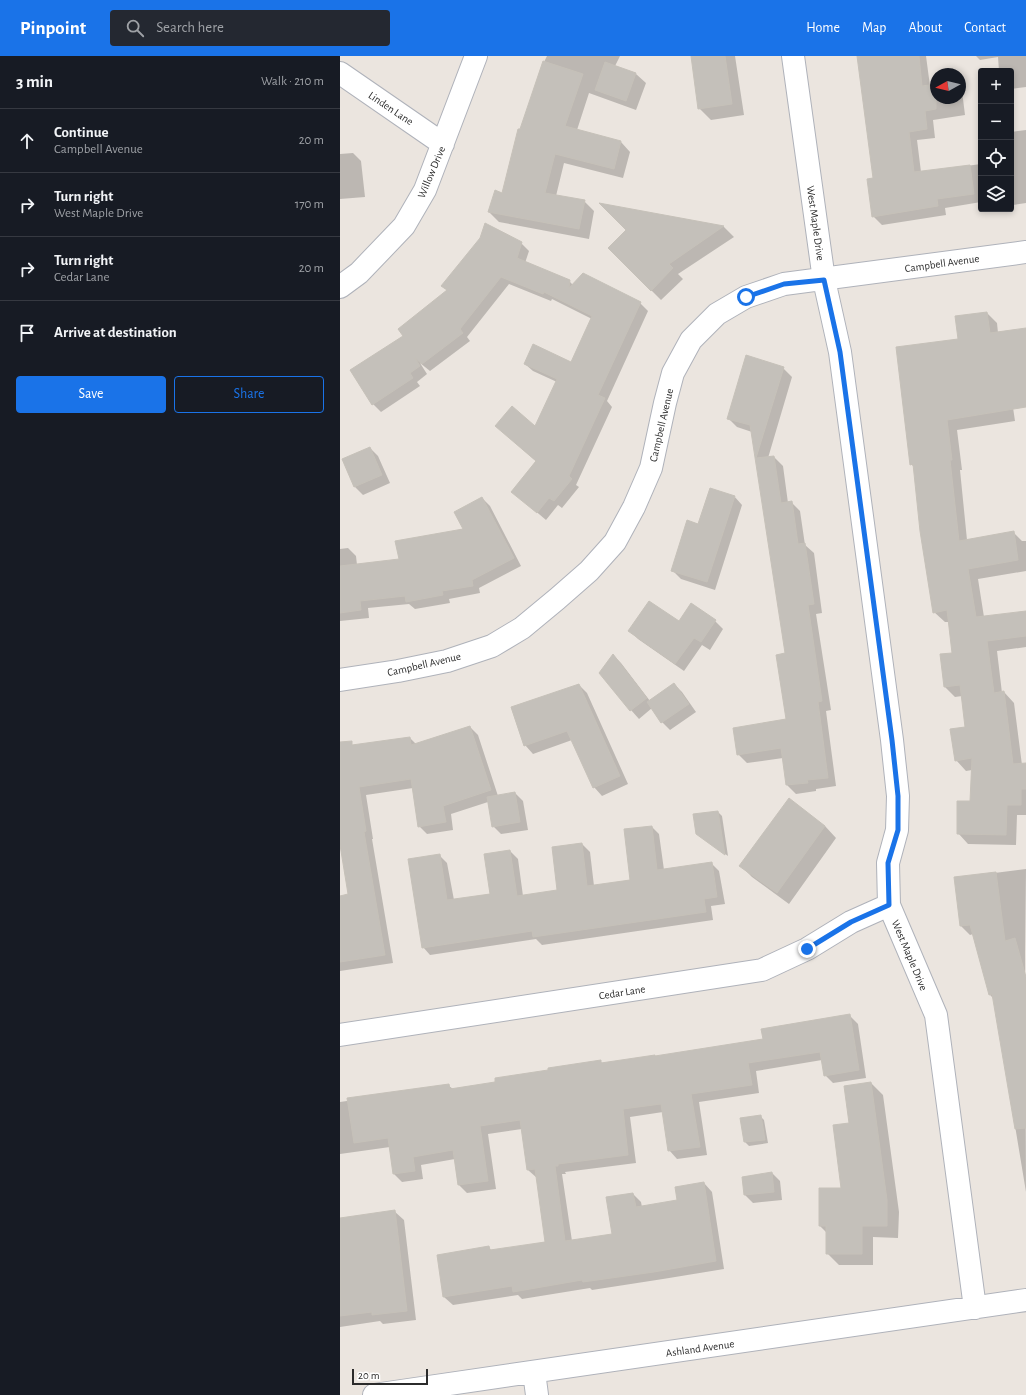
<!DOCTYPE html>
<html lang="en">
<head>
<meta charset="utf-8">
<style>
  body { margin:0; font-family:"Alegreya Sans",sans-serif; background:#242831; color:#f1f3f6 }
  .controls { position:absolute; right:12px; top:12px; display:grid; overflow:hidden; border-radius:4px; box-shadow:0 2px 6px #0003 }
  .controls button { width:36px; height:36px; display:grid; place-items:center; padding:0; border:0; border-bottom:1px solid #363941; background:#171b24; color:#f1f3f6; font:20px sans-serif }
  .compass { position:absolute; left:590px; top:12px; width:36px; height:36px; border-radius:50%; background:#171b24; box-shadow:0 2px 6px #0003; rotate:262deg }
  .scale { position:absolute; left:12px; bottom:10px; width:76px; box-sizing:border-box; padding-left:4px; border:2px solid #2b2b2b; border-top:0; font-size:11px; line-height:14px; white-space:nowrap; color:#2b2b2b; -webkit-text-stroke:3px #fff; paint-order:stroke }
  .stop { position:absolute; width:12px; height:12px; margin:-9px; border:3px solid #1a73e8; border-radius:50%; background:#fff }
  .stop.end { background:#1a73e8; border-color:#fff; box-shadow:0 1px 4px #0008 }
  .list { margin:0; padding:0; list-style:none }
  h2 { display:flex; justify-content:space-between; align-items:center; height:52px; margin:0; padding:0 16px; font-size:17px }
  h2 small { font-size:13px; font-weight:400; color:#9ea1a6 }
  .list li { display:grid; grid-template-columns:26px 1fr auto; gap:12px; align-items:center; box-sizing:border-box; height:64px; padding:0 16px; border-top:1px solid #363941 }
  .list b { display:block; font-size:15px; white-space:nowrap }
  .list p { margin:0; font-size:13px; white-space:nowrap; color:#9ea1a6 }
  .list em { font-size:13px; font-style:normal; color:#9ea1a6 }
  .actions { display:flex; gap:8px; padding:12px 16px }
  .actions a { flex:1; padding:9px 0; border:1px solid #1a73e8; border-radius:4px; text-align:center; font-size:14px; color:#1a73e8 }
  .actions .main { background:#1a73e8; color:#fff }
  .icon { flex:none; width:22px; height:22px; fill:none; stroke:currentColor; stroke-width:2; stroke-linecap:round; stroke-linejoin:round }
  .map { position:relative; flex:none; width:686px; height:1339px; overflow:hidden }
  header { display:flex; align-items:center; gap:24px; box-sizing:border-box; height:56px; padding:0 20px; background:#1a73e8; color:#fff }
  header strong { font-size:19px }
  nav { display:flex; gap:22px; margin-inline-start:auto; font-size:14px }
  .search { width:280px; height:36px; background:#242831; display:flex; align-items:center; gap:10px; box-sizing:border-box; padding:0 14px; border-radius:4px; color:#9ea1a6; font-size:15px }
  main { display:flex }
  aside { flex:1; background:#171b24 }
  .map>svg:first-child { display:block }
  .shadow { fill:#0003 }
  .building { fill:#c4c0ba; stroke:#c6c1b9 }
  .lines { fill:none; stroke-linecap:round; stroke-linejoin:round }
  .minor-casing { stroke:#afb2ba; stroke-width:24 }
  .minor { stroke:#fff; stroke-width:22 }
  .route { stroke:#1a73e8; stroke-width:5 }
  .labels { text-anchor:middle; stroke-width:3.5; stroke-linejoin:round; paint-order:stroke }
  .street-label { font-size:11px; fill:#2b2b2b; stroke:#fff }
</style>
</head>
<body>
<header>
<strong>Pinpoint</strong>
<div class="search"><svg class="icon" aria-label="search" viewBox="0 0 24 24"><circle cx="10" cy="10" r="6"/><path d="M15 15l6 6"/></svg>Search here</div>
<nav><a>Home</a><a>Map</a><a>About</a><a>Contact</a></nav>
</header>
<main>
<aside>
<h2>3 min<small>Walk · 210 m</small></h2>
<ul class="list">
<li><svg class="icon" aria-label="ahead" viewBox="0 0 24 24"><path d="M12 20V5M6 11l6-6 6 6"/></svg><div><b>Continue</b><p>Campbell Avenue</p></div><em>20 m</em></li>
<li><svg class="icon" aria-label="right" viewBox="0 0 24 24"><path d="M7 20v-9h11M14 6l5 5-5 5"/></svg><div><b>Turn right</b><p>West Maple Drive</p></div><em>170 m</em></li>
<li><svg class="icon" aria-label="right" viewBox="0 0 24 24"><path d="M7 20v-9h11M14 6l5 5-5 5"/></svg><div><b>Turn right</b><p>Cedar Lane</p></div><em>20 m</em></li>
<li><svg class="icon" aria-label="arrive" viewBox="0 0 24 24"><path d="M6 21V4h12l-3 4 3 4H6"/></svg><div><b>Arrive at destination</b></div></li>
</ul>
<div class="actions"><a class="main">Save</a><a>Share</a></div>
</aside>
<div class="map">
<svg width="686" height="1339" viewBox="0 0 686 1339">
  <rect width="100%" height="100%" fill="#ebe5df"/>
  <path class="shadow" d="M 207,0 L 280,0 L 275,10 L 296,18 L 306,27 L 296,54 L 249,37 L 237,74 L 281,86 L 290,96 L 283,122 L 224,107 L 216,140 L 244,145 L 254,155 L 249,183 L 159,166 L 149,156 L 163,138 L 181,74 L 203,8 Z
    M 352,0 L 395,0 L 404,59 L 371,64 L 359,52 Z
    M 519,0 L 586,0 L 590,30 L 596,29 L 596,42 L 620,42 L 620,33 L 622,35 L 625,59 L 593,64 L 595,82 L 577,84 L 581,116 L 641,108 L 641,146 L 605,152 L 606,159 L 542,169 L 533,160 L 534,123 Z
    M 636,0 L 686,0 L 686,31 L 671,33 L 671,15 L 659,15 L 658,1 L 640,4 Z
    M 686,74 L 686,147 L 673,149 L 671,147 L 671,76 Z
    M 13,97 L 21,105 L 25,141 L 0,143 L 0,98 Z
    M 262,149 L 384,171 L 394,181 L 338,218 L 343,223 L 321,244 L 269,192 L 287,174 Z
    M 181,187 L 189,195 L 185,207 L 229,225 L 233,229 L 300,247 L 308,255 L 267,345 L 272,351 L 236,429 L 239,431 L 222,452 L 218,449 L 206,464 L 173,436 L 196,405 L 156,370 L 196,371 L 217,326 L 193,315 L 185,308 L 232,308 L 252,263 L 212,243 L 211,245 L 169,228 L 127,281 L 130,285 L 90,315 L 80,307 L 87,318 L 77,326 L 80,330 L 41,356 L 33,348 L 65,280 L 108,235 L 103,230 Z
    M 647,257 L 657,267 L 658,277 L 686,273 L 686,309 L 667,311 L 675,365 L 617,374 L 622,414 L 620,414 L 627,484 L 673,476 L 682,485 L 686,485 L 686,515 L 638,523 L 644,561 L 686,556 L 686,591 L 657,595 L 662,637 L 664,636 L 674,647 L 682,709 L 686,708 L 686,759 L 677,759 L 676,789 L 628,788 L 618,777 L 631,746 L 632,714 L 626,715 L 616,704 L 626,672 L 622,640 L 615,641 L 605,631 L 613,598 L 609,566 L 605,566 L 594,556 L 575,412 L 571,408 L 619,284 Z
    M 443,312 L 452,321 L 428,402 L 434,401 L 443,410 L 448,447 L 451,446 L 460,455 L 465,489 L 474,497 L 482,557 L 476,558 L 491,654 L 486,655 L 496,730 L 476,733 L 476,735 L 456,738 L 447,729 L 443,702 L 407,707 L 398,698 L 447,664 L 447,598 L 412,376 L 397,371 L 388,362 Z
    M 30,392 L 38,400 L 50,427 L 23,439 L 15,431 L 4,404 Z
    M 394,440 L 402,449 L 375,534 L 341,523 L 333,515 L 359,469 Z
    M 142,442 L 150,450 L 181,510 L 139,532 L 140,537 L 109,543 L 110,547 L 75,553 L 69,548 L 28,552 L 29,562 L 0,565 L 0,493 L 8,492 L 16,500 L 17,509 L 60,504 L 124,474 Z
    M 352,548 L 375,565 L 383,573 L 370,594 L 362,589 L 344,615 L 298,583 L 290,575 L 339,566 Z
    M 273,599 L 281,607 L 310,645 L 334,628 L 342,636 L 356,656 L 330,674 L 322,666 L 312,652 L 299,663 L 291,654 Z
    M 239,629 L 247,637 L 288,728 L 262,740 L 254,731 L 232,684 L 193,698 L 185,689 Z
    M 130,671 L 138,679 L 158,740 L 175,737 L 183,745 L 188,774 L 161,778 L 153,770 L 148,746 L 111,758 L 113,774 L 87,778 L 79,770 L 73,732 L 26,739 L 33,783 L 32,783 L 53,907 L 0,915 L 0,841 L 9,839 L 0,781 L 0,693 L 70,682 L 76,688 Z
    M 378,756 L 382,760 L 388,800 L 359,779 Z
    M 485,770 L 496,782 L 449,848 L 412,821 L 401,810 Z
    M 312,771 L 319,778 L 324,814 L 371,807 L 379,815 L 385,848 L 371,850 L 373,864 L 202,889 L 196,883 L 90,899 L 83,891 L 99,799 L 107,807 L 114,844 L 151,838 L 170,795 L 178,803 L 183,840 L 218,835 L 242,788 L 250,796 L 254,830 L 291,824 Z
    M 686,813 L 685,897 L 686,1136 L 654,943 L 650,939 L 633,878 L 630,879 L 621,870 L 615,822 Z
    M 509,959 L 518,968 L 526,1022 L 493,1027 L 485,1019 L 482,1004 L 416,1015 L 419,1037 L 359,1046 L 367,1099 L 337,1103 L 329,1094 L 323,1056 L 290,1061 L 296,1107 L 225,1116 L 226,1118 L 222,1118 L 232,1185 L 273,1179 L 293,1138 L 301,1146 L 302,1151 L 338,1145 L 364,1127 L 372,1136 L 384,1213 L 323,1223 L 252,1234 L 250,1232 L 182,1243 L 178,1239 L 113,1249 L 104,1241 L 98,1200 L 149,1192 L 152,1195 L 206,1186 L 197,1122 L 188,1114 L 182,1073 L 148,1078 L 156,1133 L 127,1137 L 118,1128 L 115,1103 L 81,1109 L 83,1123 L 62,1126 L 54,1118 L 50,1091 L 0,1098 L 0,1046 L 109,1030 L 113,1033 L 156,1027 L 209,1015 L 260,1005 L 263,1008 L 316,1001 L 424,984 Z
    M 531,1027 L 543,1039 L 559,1156 L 558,1182 L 533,1181 L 533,1209 L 499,1209 L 487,1197 L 487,1177 L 480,1170 L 502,1133 Z
    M 420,1060 L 424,1064 L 428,1087 L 409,1090 L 405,1086 Z
    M 432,1117 L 440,1125 L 442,1144 L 413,1147 L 405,1139 L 403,1121 Z
    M 54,1155 L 64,1164 L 76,1264 L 43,1268 L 40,1265 L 0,1271 L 0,1163 Z"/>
  <path class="building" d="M 351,0 L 385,0 L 392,48 L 358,53 Z
    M 517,0 L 579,0 L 582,30 L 596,28 L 596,53 L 585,55 L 587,73 L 569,76 L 574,116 L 630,109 L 634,138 L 597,143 L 598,150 L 532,161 L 527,123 L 533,122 Z
    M 203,5 L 243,18 L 225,70 L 281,85 L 274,113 L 215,98 L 205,137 L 245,144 L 239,173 L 148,156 L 155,134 L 162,137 L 178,73 L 180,73 Z
    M 265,6 L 296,17 L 286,45 L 255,34 Z
    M 259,147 L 384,170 L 329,208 L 333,212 L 311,235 L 268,192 L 286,174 Z
    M 145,167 L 182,186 L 177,202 L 230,224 L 229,232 L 243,217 L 301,246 L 258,339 L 265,342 L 229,420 L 232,423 L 214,445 L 209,442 L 197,457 L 171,436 L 196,405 L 155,370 L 172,350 L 195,370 L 217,323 L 184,308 L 193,288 L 231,306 L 252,260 L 204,236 L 203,238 L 161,221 L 120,273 L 123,277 L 82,308 L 75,302 L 80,310 L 70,317 L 73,322 L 32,349 L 10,314 L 63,280 L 58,273 L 107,234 L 101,230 L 140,182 Z
    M 647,256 L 650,277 L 686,272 L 686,351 L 607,364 L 612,404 L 610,404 L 619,485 L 674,475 L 678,504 L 628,513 L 636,561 L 686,555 L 686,580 L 647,585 L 654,637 L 664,635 L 673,708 L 686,707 L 686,733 L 681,733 L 681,749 L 667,749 L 666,779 L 617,778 L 617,745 L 630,745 L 632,702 L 615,705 L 610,673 L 625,671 L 620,629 L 604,631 L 600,598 L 612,597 L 607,554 L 593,557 L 580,475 L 573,408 L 570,409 L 556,291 L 618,283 L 615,260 Z
    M 406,299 L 444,311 L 416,402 L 434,400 L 441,447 L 452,445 L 458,488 L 465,487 L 474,548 L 468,549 L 482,645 L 478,646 L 488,722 L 467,724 L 468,727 L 446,729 L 441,692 L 397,699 L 393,672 L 446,663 L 436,599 L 445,597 L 410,369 L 387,363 Z
    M 30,391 L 42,419 L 14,431 L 2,403 Z
    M 370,432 L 395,440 L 367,526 L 331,515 L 347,464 L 358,468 Z
    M 142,441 L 174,502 L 132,524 L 133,530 L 102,535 L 103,539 L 66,546 L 65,540 L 20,545 L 21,554 L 0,557 L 0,510 L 59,503 L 55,485 L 123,473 L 114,456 Z
    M 309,545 L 339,565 L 351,547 L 376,564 L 361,586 L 354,582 L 335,608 L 288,575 Z
    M 273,598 L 307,642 L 290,655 L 259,617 Z
    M 334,627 L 349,648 L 321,667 L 307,646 Z
    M 239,628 L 280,720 L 253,732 L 227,675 L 184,690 L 171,651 Z
    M 130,670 L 151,734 L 103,750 L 106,766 L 78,771 L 71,723 L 19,731 L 26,775 L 24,776 L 45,899 L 0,906 L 0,840 L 8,838 L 0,789 L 0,686 L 12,685 L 12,689 L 70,681 L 71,689 Z
    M 175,736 L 180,766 L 152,771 L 147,741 Z
    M 449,742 L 485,770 L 437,837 L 399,810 Z
    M 378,755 L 385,799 L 356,778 L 353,758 Z
    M 312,770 L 317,814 L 372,806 L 377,841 L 364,843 L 366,856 L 193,881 L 192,875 L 82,892 L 68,803 L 100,798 L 107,844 L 150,838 L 144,798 L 170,794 L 177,840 L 217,834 L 212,791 L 242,787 L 247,830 L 290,824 L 284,773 Z
    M 656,816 L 665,885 L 675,882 L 686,921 L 686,1072 L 675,1073 L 652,938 L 649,939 L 630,869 L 620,870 L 614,821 Z
    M 510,958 L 519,1014 L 484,1020 L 480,996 L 408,1007 L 412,1029 L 351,1038 L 360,1091 L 328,1095 L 321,1048 L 283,1053 L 288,1099 L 218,1108 L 218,1110 L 215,1110 L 225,1185 L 272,1178 L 266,1141 L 293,1137 L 296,1151 L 337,1144 L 335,1131 L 364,1126 L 376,1205 L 314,1216 L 243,1226 L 242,1224 L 173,1236 L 172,1230 L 103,1241 L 97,1199 L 149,1190 L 150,1194 L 205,1186 L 195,1113 L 187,1114 L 180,1064 L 140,1070 L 148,1125 L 118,1129 L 113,1094 L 73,1101 L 75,1115 L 53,1118 L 48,1082 L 14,1087 L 7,1042 L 109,1028 L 110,1033 L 155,1026 L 155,1022 L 208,1014 L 208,1012 L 261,1004 L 261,1007 L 315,999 L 315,1000 L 423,983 L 421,973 Z
    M 531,1026 L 547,1144 L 547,1170 L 522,1170 L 522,1198 L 486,1198 L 486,1170 L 479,1170 L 479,1132 L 501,1132 L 493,1069 L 509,1067 L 504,1030 Z
    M 421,1059 L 425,1084 L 404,1086 L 400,1062 Z
    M 432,1116 L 434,1136 L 404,1139 L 402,1121 Z
    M 55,1154 L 67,1255 L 32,1259 L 32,1256 L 0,1260 L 0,1162 Z"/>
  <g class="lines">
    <g class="minor-casing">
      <path id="minor" d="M 453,0 L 484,224 L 500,296 L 552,684 L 558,740 L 557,774 L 548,807 L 549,849 L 596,959 L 635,1252
        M 0,17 L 103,88
        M 0,231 L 19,217 L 64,170 L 85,134 L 136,0
        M 0,624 L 58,615 L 107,605 L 152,590 L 182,572 L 217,543 L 249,515 L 275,486 L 294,451 L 311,412 L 325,347 L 333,317 L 351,284 L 377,258 L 406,241 L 444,228 L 686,196
        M 0,979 L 422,914 L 467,893 L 511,866 L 549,849
        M 194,1316 L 197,1339
        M 34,1339 L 686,1244"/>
    </g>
    <use href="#minor" class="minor"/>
  </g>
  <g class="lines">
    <path class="route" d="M 406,241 L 444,228 L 484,224 L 500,296 L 552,684 L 558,740 L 558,774 L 548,807 L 549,849 L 511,866 L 467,893"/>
  </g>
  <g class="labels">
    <g class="street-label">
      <text transform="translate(51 52) rotate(34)" y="4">Linden Lane</text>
      <text transform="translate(91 116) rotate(-67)" y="4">Willow Drive</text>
      <text transform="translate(476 167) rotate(82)" y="4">West Maple Drive</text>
      <text transform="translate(602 207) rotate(-8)" y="4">Campbell Avenue</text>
      <text transform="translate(321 369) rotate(-77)" y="4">Campbell Avenue</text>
      <text transform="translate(84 608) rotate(-13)" y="4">Campbell Avenue</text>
      <text transform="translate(570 899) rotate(67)" y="4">West Maple Drive</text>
      <text transform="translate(282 936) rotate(-9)" y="4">Cedar Lane</text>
      <text transform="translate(360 1292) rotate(-8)" y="4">Ashland Avenue</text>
    </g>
  </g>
</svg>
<div class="controls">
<button>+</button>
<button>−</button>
<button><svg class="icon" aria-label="locate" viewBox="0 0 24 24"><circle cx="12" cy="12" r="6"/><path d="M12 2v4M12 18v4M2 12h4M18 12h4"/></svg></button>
<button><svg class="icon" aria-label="layers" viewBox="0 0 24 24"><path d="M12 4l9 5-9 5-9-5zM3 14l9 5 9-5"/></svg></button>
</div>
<svg class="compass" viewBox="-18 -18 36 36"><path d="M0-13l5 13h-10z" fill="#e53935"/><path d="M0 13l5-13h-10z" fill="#9ea1a6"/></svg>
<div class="scale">20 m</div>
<div class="stop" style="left:406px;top:241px"></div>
<div class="stop end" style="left:467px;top:893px"></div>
</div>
</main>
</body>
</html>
